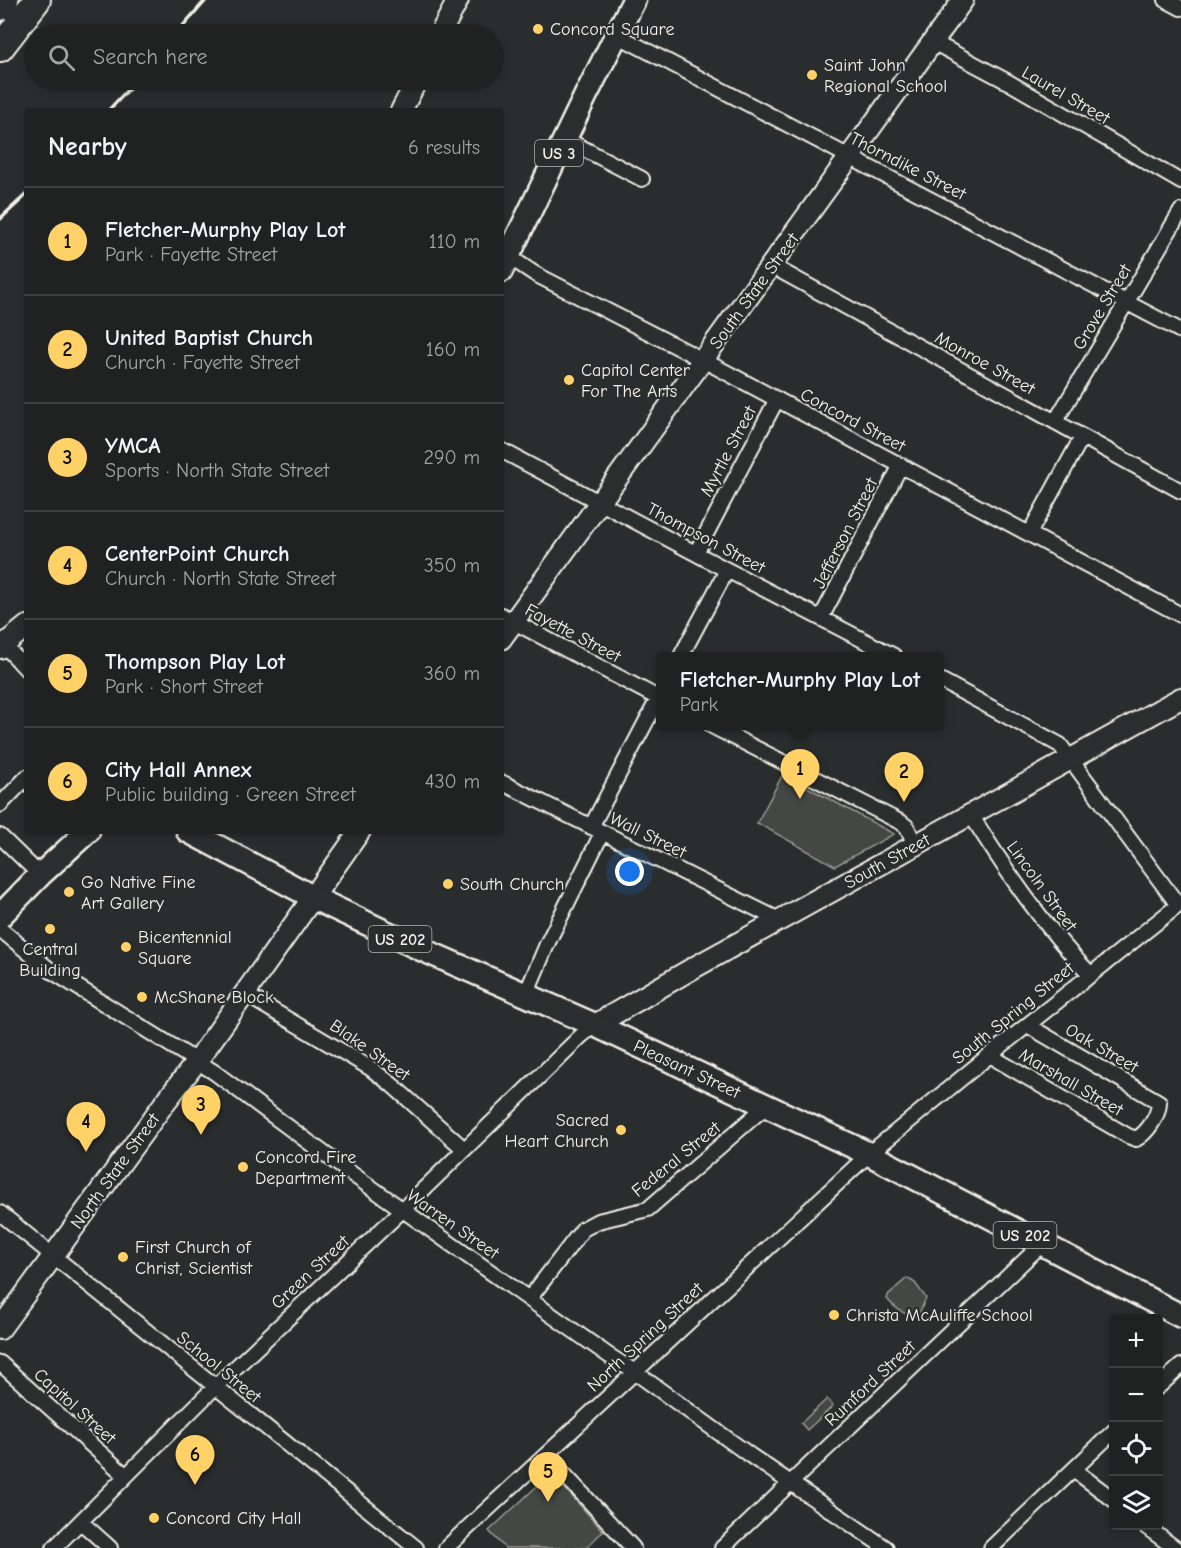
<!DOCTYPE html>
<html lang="en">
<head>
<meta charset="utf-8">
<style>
  body { margin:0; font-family:"Comic Neue",sans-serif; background:#2d2f2f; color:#f1f3f6 }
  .controls { position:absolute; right:18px; bottom:18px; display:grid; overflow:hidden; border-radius:6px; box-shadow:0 3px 9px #0003 }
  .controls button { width:54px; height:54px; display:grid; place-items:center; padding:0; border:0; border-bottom:2px solid #3d3f40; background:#202222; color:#f1f3f6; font:30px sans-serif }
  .you { position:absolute; left:630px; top:872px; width:21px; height:21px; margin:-15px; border:4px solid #fff; border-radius:50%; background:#1a73e8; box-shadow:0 0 0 9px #1a73e833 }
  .badge { display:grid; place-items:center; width:39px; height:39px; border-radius:50%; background:#ffd166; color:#111; font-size:20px; font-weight:700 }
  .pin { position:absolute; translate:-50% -50px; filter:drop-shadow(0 2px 3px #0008) }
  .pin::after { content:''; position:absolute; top:32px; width:21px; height:18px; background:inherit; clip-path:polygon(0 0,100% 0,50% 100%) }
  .popup { position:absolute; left:656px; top:652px; width:288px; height:78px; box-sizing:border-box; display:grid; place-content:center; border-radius:6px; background:#202222; filter:drop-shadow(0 2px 4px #0005); font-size:20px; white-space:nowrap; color:#a2a4a5 }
  .popup b { font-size:22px; color:#f1f3f6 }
  .popup::after { content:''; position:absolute; left:50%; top:100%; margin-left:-12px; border:12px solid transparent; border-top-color:#202222 }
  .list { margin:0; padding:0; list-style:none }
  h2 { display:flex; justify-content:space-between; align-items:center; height:78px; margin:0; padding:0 24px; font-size:26px }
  h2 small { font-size:20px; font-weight:400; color:#a2a4a5 }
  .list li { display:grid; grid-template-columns:39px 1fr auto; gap:18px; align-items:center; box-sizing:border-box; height:108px; padding:0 24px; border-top:2px solid #3d3f40 }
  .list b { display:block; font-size:22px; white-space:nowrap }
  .list p { margin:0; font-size:20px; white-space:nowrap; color:#a2a4a5 }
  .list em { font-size:20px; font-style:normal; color:#a2a4a5 }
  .icon { flex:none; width:33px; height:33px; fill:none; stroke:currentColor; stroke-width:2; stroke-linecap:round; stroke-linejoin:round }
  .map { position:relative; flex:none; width:1181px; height:1548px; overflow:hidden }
  .search { position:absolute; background:#202222; box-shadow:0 3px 9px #0003; left:24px; top:24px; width:480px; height:66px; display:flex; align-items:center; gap:15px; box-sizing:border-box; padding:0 21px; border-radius:33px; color:#a2a4a5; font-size:22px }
  .panel { position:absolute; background:#202222; box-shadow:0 3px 9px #0003; left:24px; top:108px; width:480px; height:726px; border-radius:6px }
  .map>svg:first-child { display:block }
  .green { fill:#444645; stroke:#9c9c96; stroke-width:1.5 }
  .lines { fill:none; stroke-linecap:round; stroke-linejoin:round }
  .street-casing { stroke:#f4f1e8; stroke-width:18 }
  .secondary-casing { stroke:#f4f1e8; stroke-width:24 }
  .primary-casing { stroke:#f4f1e8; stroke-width:27 }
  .highway-casing { stroke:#f4f1e8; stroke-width:30 }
  .street { stroke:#2a2d2e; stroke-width:14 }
  .secondary { stroke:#2a2d2e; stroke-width:20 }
  .primary { stroke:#2a2d2e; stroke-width:22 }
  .highway { stroke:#2a2d2e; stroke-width:26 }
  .rail { stroke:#f4f1e8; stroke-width:4 }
  .poi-dot { fill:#ffd166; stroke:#2a2d2e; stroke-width:2 }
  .labels { text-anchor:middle; stroke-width:4.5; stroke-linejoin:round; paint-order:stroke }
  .shield { fill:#2a2d2e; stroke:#b7b6b0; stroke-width:1.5 }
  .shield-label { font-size:16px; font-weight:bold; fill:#f4f1e8 }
  .poi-label { font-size:18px; fill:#f4f1e8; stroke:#2a2d2e; text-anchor:start }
  .street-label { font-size:18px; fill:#f4f1e8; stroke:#2a2d2e }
</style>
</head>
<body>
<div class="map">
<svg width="1181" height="1548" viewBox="0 0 1181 1548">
  <rect width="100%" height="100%" fill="#2a2d2e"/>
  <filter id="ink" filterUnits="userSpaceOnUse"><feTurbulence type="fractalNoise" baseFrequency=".0167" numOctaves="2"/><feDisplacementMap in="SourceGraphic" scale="12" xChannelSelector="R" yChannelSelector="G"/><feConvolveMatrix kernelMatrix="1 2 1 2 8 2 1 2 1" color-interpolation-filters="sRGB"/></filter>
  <g filter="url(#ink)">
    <path class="green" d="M 783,774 L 894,834 L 835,866 L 757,823 Z
      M 907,1278 L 915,1283 L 926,1298 L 918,1316 C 905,1317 895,1308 887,1299 L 888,1295 Z
      M 827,1399 L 833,1406 L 807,1430 L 801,1423 Z
      M 551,1473 L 603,1531 L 586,1548 L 505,1548 L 489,1531 Z"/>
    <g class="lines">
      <g class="street-casing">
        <path id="street" d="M 1166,0 L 1181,8
          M 617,35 L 1181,331
          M 933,42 L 1010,83 L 1181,182
          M 565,139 L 642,179
          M 508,256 L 535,274 L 703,360 L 1181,615
          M 772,266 L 1181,491
          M 1055,422 L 1181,211
          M 501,450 L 727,570 L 894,656
          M 1029,534 L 1082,437
          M 696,553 L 777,399
          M 501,615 L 660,699
          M 821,618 L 901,465
          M 4,645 L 27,670
          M 681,656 L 727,570
          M 940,680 L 1060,745 L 1178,905
          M 712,726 L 902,823 L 907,827 L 915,845
          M 501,782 L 779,920
          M 0,805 L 27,777
          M 971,815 C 1006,871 1044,927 1090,974
          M 591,827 L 660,695
          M 0,836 L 40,875
          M 0,929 L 50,970 L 214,1072 L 345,1169 L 608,1355 L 635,1372 L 751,1456 L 886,1548
          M 245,994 L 370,1068 L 391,1084 L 464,1149
          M 526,994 L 548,942 L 602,833
          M 991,1054 L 999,1061 L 1128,1136 L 1136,1139 C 1147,1133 1159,1116 1159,1102 L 1027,1025
          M 0,1213 L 416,1548
          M 529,1299 L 583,1229 L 598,1221 L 648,1209 L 766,1106
          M 0,1363 L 126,1476
          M 1158,1387 L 1181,1366
          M 546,1455 L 633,1548
          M 1074,1470 L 1114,1500
          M 81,1522 L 110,1548
          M 1145,1526 L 1175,1548
          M 54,1548 L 216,1386 L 394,1218 L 581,1036 L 595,1025
          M 446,1548 L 869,1154 L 991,1054 L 1181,903
          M 722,1548 L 1042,1244
          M 991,1548 L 1114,1431"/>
      </g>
      <g class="secondary-casing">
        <path id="secondary" d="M 440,34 L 458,0
          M 401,111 L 417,80
          M 501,639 L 963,0
          M 0,648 L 27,626
          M 595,1025 L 695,967 L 1181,698
          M 0,1329 L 163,1105 L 197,1061 L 360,831"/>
      </g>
      <g class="primary-casing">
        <path id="primary" d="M 501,271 L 586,95 L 634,0
          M 188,831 L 324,903 L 423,950 L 595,1025 L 869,1154 L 1181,1316
          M 0,916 L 40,875 L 88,831"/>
      </g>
      <g class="highway-casing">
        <path id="highway" d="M 0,7 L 5,0
          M 0,48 L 37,0"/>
      </g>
      <use href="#street" class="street"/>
      <use href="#secondary" class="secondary"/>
      <use href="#primary" class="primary"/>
      <use href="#highway" class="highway"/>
      <path class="rail" d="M 176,34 L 206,0
        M 108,111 L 137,80
        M 0,219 L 27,194"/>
    </g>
  </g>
  <g class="poi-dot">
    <circle cx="538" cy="29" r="6"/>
    <circle cx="812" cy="75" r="6"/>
    <circle cx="569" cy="380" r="6"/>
    <circle cx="448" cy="884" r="6"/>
    <circle cx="69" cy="892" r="6"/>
    <circle cx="50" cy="929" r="6"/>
    <circle cx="126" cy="947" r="6"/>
    <circle cx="142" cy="997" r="6"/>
    <circle cx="621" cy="1130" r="6"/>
    <circle cx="243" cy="1167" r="6"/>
    <circle cx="123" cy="1257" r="6"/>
    <circle cx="834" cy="1315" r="6"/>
    <circle cx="154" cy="1518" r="6"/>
  </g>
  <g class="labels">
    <g class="shield">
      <rect x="535" y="140" width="48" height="26" rx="4.5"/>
      <rect x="368.5" y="926" width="63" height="26" rx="4.5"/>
      <rect x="993.5" y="1222" width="63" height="26" rx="4.5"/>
    </g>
    <g class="shield-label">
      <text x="559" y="159">US 3</text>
      <text x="400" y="945">US 202</text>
      <text x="1025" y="1241">US 202</text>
    </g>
    <g class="poi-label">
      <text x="550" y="35">Concord Square</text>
      <text x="824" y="71">Saint John<tspan x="824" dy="21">Regional School</tspan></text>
      <text x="581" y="376">Capitol Center<tspan x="581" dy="21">For The Arts</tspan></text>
      <text x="81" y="888">Go Native Fine<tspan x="81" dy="21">Art Gallery</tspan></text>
      <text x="460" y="890">South Church</text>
      <text x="138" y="943">Bicentennial<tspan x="138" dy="21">Square</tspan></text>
      <text x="50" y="955" text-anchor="middle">Central<tspan x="50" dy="21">Building</tspan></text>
      <text x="154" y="1003">McShane Block</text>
      <text x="609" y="1126" text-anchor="end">Sacred<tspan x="609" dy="21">Heart Church</tspan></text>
      <text x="255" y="1163">Concord Fire<tspan x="255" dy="21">Department</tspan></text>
      <text x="135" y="1253">First Church of<tspan x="135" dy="21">Christ, Scientist</tspan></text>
      <text x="846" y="1321">Christa McAuliffe School</text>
      <text x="166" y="1524">Concord City Hall</text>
    </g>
    <g class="street-label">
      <text transform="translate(1066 95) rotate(30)" y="6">Laurel Street</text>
      <text transform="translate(908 166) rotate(27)" y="6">Thorndike Street</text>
      <text transform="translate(754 291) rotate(-54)" y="6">South State Street</text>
      <text transform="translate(1102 307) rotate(-59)" y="6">Grove Street</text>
      <text transform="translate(985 363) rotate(29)" y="6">Monroe Street</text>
      <text transform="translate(853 420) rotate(28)" y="6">Concord Street</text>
      <text transform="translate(728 451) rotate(-62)" y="6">Myrtle Street</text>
      <text transform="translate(845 533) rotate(-63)" y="6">Jefferson Street</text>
      <text transform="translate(706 538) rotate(28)" y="6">Thompson Street</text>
      <text transform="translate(573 633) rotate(28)" y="6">Fayette Street</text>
      <text transform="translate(648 835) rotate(26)" y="6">Wall Street</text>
      <text transform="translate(887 861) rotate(-29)" y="6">South Street</text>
      <text transform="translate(1042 886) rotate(54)" y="6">Lincoln Street</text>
      <text transform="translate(1013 1013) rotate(-39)" y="6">South Spring Street</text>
      <text transform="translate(1102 1048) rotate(30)" y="6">Oak Street</text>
      <text transform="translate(370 1050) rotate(35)" y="6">Blake Street</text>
      <text transform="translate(687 1069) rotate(25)" y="6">Pleasant Street</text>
      <text transform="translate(1071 1082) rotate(30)" y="6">Marshall Street</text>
      <text transform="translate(676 1159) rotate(-39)" y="6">Federal Street</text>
      <text transform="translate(115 1171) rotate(-54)" y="6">North State Street</text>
      <text transform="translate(453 1224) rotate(35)" y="6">Warren Street</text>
      <text transform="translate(310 1272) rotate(-43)" y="6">Green Street</text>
      <text transform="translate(645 1337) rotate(-43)" y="6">North Spring Street</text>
      <text transform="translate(219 1367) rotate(39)" y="6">School Street</text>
      <text transform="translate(870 1383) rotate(-43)" y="6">Rumford Street</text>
      <text transform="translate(75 1406) rotate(42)" y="6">Capitol Street</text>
    </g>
  </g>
</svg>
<div class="controls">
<button>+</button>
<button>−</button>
<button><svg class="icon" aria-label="locate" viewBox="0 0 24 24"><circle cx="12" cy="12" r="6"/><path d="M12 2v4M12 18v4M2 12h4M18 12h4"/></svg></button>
<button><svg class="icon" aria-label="layers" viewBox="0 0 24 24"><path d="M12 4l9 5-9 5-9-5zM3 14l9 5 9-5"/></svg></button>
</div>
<div class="you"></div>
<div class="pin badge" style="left:800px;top:799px">1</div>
<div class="popup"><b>Fletcher-Murphy Play Lot</b>Park</div>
<div class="pin badge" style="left:904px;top:802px">2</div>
<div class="pin badge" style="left:201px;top:1135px">3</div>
<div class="pin badge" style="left:86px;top:1152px">4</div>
<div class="pin badge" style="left:548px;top:1502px">5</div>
<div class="pin badge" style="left:195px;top:1485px">6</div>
<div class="search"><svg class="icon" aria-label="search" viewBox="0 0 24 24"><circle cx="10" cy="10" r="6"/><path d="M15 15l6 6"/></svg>Search here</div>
<section class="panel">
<h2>Nearby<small>6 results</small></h2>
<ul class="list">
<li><span class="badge">1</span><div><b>Fletcher-Murphy Play Lot</b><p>Park · Fayette Street</p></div><em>110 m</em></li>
<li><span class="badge">2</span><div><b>United Baptist Church</b><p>Church · Fayette Street</p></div><em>160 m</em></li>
<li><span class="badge">3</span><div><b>YMCA</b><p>Sports · North State Street</p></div><em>290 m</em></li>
<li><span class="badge">4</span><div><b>CenterPoint Church</b><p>Church · North State Street</p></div><em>350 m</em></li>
<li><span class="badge">5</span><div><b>Thompson Play Lot</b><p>Park · Short Street</p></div><em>360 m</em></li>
<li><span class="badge">6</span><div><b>City Hall Annex</b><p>Public building · Green Street</p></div><em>430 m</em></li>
</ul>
</section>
</div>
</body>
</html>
